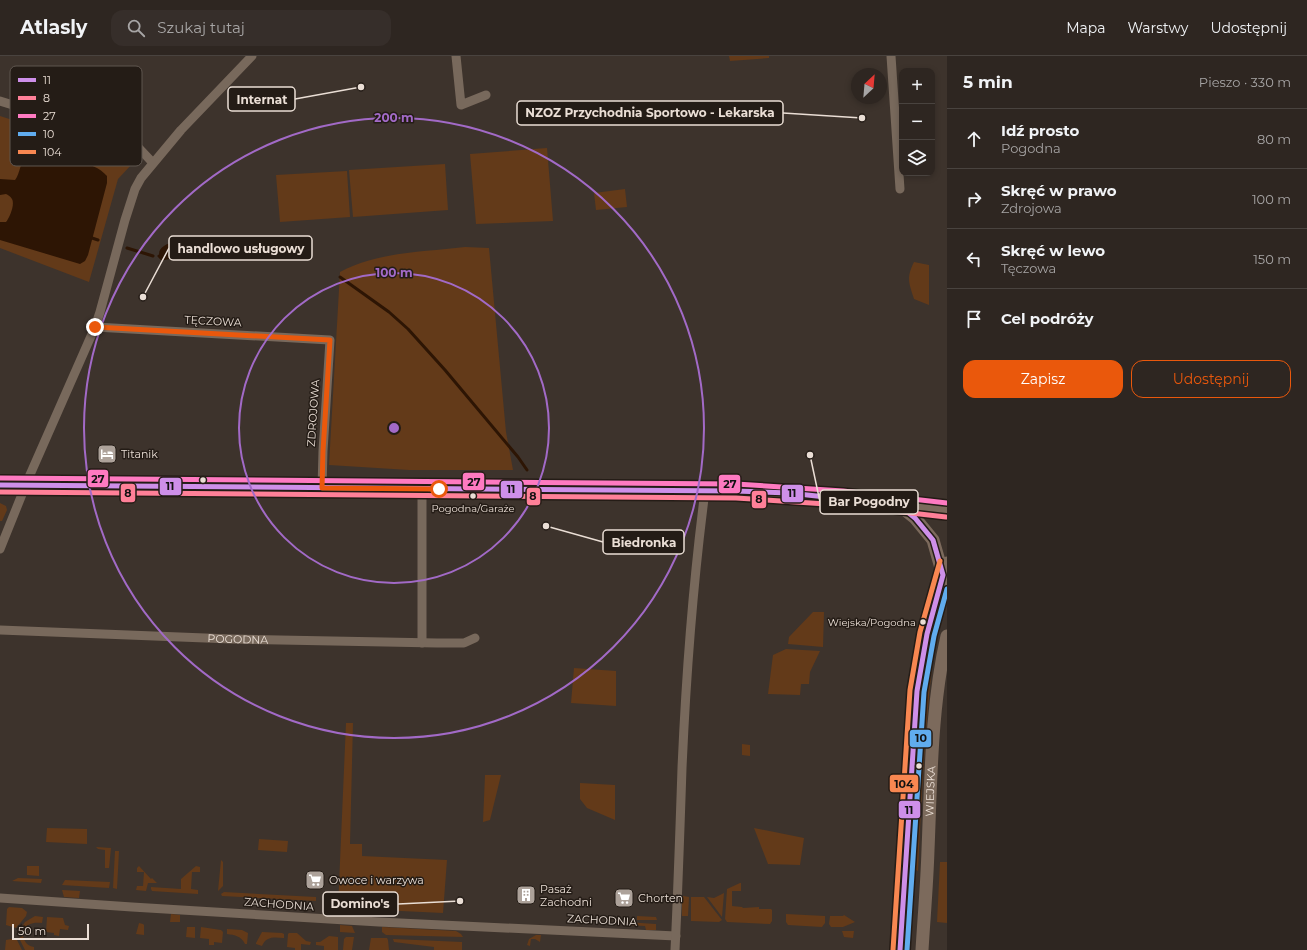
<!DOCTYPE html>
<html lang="pl">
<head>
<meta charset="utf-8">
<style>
  body { margin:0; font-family:Montserrat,sans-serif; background:#362e2a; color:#f1f3f6 }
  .controls { position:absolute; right:12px; top:12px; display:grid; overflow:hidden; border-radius:8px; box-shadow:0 2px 6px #0003 }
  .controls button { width:36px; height:36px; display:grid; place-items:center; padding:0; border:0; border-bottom:1px solid #49433f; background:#2e2621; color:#f1f3f6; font:20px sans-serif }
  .compass { position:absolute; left:851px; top:12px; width:36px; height:36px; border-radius:50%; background:#2e2621; box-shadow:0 2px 6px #0003; rotate:26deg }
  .scale { position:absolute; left:12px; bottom:10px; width:77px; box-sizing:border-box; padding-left:4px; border:2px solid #eaded5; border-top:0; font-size:11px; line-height:14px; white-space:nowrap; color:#eaded5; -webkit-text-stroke:3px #241c16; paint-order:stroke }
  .stop { position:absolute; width:12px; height:12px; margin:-9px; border:3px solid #ea580c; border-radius:50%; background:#fff }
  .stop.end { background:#ea580c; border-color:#fff; box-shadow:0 1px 4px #0008 }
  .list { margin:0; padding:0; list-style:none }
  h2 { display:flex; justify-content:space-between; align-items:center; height:52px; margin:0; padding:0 16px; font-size:17px }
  h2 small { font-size:13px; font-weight:400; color:#a7a5a5 }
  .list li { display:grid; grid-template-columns:26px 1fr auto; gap:12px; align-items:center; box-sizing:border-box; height:60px; padding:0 16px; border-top:1px solid #49433f }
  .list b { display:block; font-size:15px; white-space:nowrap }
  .list p { margin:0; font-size:13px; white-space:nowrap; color:#a7a5a5 }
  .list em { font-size:13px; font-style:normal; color:#a7a5a5 }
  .actions { display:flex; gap:8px; padding:12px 16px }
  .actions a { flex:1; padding:9px 0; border:1px solid #ea580c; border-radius:12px; text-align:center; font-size:14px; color:#ea580c }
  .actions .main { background:#ea580c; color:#fff }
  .icon { flex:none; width:22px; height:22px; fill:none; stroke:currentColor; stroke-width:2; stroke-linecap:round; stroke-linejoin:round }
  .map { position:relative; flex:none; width:947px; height:894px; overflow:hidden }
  header { display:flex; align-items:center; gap:24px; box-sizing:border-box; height:56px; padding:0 20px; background:#2e2621; border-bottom:1px solid #49433f }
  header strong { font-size:19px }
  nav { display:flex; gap:22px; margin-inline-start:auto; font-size:14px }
  .search { width:280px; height:36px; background:#362e2a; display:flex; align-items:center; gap:10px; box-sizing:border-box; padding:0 14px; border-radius:12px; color:#a7a5a5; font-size:15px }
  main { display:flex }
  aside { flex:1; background:#2e2621 }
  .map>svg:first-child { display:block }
  .green { fill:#633a19 }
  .water { fill:#2d1504 }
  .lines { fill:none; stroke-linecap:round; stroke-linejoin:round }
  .stream { stroke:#2d1504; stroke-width:3 }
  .street { stroke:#78695c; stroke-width:9 }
  .secondary { stroke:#7c6a5c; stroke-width:13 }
  .bus-1-casing { stroke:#241c16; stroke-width:8 }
  .bus-2-casing { stroke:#241c16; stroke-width:8 }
  .bus-3-casing { stroke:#241c16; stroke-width:8 }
  .bus-4-casing { stroke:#241c16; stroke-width:8 }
  .bus-5-casing { stroke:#241c16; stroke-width:8 }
  .bus-1 { stroke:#ce8fe9; stroke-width:5 }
  .bus-2 { stroke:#ff8098; stroke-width:5 }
  .bus-3 { stroke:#fe7ac1; stroke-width:5 }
  .bus-4 { stroke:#60acee; stroke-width:5 }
  .bus-5 { stroke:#f88751; stroke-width:5 }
  .route { stroke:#ea580c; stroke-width:5 }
  .ring { fill:none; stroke:#a26ac7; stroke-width:2 }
  .bus-dot { fill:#eaded5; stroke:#241c16; stroke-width:1.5 }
  .labels { text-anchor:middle; stroke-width:3; stroke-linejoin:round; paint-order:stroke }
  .bus-label { font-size:10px; fill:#eaded5; stroke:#241c16 }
  .street-label { font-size:11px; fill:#eaded5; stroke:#241c16 }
  .poi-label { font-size:11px; fill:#eaded5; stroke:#241c16; text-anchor:start }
  .key { fill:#241c16; stroke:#5f564f; stroke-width:1 }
  .key-label { font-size:11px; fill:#eaded5 }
  .centre { fill:#a26ac7; stroke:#241c16; stroke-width:2 }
  .ring-label { font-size:12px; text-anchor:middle; font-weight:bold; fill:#a26ac7; stroke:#241c16; stroke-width:3; stroke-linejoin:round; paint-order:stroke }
  .leader { fill:none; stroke:#eaded5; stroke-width:1.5 }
  .callout-dot { fill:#eaded5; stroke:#241c16; stroke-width:1.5 }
  .callout { fill:#241c16; stroke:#eaded5; stroke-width:1.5 }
  .callout-label { font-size:12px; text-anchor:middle; font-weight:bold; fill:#eaded5 }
  .line-badge { stroke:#241c16; stroke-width:1.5 }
  .pale-badge-label { font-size:11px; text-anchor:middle; font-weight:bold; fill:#111 }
</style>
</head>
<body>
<header>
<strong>Atlasly</strong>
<div class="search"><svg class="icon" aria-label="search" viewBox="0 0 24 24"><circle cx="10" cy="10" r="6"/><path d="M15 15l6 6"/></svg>Szukaj tutaj</div>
<nav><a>Mapa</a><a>Warstwy</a><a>Udostępnij</a></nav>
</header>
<main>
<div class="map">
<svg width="947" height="894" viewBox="0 0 947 894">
  <rect width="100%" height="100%" fill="#3d332c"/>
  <path class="green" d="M 729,0 L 769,0 L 769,2 L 730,5 Z
    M 0,60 L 125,100 L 133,107 L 118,123 L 89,226 L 0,192 Z
    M 547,92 L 553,165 L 476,168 L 470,98 Z
    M 445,108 L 448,154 L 353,161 L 349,114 Z
    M 347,115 L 350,161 L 280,166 L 276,119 Z
    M 625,133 L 627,151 L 596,154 L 594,137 Z
    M 465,191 L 489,192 L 506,376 L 513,414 L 409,414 L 329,409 L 340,216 C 377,196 423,196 465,191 Z
    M 914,206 L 929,209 L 929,249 L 914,243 C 909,227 906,222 914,206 Z
    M 0,447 L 6,450 L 7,454 L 2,465 L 0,465 Z
    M 813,556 L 824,556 L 823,591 L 788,588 L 789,581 Z
    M 938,564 C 926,647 922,731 918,815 L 916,814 L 913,778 L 923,631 L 928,599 Z
    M 786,593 L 820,595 L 810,616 L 809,628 L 801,628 L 800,639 L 768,638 L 773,599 Z
    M 574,612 L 616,615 L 616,650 L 571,647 Z
    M 346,667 L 353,667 L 350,788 L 362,788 L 362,800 L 447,804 L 443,857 L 338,852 Z
    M 742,688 L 750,689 L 750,700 L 742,699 Z
    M 485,719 L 501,719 L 490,764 L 483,766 Z
    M 580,727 L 615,729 L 615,764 L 587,752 L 580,743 Z
    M 47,772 L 87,773 L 87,788 L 46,786 Z
    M 754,772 L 804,782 L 800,809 L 768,808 Z
    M 259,783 L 288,785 L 287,796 L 258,794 Z
    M 96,791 L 111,792 L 109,812 L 105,812 L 105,794 L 98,793 Z
    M 115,795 L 119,795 L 117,833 L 113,832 Z
    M 221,804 L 223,806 L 223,830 L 218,835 Z
    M 940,806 L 947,806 L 947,867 L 937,866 Z
    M 27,810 L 39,810 L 39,820 L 27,819 Z
    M 139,810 L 151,823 L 152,822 L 157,827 L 148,827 L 146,835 L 136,834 L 137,830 L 143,830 L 144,816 L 137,816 L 137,812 Z
    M 196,810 L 200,811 L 200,816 L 192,816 L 191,833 L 198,834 L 198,838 L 152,835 L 151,833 L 151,831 L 181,833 L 181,823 Z
    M 18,822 L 42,823 L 41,827 L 12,825 Z
    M 65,824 L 110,826 L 109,832 L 62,829 Z
    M 740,827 L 741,827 L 741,835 L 732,835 L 732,850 L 742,851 L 743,852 L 759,851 L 759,853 L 771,853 L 772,854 L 772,865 L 770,868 L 727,866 L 725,863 L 727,833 Z
    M 62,834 L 80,835 L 79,842 L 64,841 Z
    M 224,836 L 316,841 L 316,845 L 222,840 L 221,838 Z
    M 724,837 L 722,861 L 707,841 L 714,842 Z
    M 683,840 L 689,841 L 688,860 L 682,860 L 682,841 Z
    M 691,841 L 704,841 L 722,864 L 719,866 L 691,865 Z
    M 9,851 L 22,852 L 27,856 L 26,860 L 16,872 L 6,869 L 7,853 Z
    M 171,858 L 180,859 L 180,866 L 170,866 Z
    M 786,858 L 825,860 L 825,867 L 822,871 L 788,869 L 786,866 Z
    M 844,859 L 855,866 L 843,871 L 831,871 L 829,868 L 830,860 L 843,860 Z
    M 35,860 L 43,861 L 42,867 C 34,866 27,867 23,875 L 20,874 L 25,866 Z
    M 637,860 L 656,861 L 657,864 L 637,864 Z
    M 47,861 L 63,862 L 65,869 L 69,870 L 68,874 L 60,873 L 59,880 L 54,879 L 54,877 L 46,876 Z
    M 627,866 L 655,868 L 656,868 L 656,874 L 646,874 L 645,870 L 626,869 Z
    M 139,867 L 143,868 L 144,869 L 144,879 L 136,878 Z
    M 340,869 L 352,870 L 355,877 L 340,876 Z
    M 187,871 L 195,871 L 195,882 L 186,881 Z
    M 201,871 L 221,874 L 223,876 L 222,887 L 214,886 L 214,889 L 209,889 L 209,883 L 200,882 Z
    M 382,871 L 456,875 L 461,878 L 463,881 L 386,879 L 382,876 Z
    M 227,873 L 242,874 L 248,877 L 247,888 L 245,888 C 241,880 235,879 227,878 Z
    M 842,875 L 854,875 L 853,882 L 844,881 Z
    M 262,876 L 282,877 L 284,878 L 284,882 C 274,881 266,880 262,890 L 256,888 L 256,887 Z
    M 289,877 L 297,877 L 306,885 L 311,886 L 310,889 L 301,888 L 301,894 L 295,894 L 295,892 L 287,891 L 288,878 Z
    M 536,879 L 541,879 L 540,886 L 535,883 L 531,883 L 530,890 L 527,889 L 529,883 Z
    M 23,880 C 24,886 28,890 34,891 L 34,894 L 25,894 L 19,882 Z
    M 329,880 L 338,881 L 338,894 L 324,894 L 324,890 L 316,889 L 316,886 L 320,886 Z
    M 346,881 L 354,881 L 352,894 L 343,894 L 344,883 Z
    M 16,882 L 22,894 L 5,894 L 6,884 Z
    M 371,882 L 387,882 L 388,884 L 389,894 L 369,894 Z
    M 393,883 L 462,886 L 462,894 L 434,894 L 434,891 L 394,886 Z"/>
  <path class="water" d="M 28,101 C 39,101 49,106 59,107 C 66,107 72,105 79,106 C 88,107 100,112 107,120 L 107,127 L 88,199 L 85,205 L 80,208 L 0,184 L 0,166 L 6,166 C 10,161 15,148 12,143 C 10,140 8,139 6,138 L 0,139 L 0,123 L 15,124 C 21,117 19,105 28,101 Z
    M 174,186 L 184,187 L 189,190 L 191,195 L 190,197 L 162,203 L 160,202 C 156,192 166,188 174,186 Z"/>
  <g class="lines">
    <path class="stream" d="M 92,182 L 98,184
      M 127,192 L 153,200
      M 159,200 L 162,203 L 190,197 L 191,193 L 203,197 L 268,189 L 286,192 L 297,196
      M 340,221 L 389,256 L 408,273 L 445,314 L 518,401 L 527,414"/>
    <g class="street">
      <path d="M 456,0 L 461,49 L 486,39"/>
      <path d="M 891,0 L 900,133"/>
      <path d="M 0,45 L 129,85 L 136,89 L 153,107"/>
      <path d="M 95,271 L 330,284 L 323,395 L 322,432"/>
      <path d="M 0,493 L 29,421 L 95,271 L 100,256 L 125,164 L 135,133 L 141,122 L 181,74 L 252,0"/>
      <path id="s1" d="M 0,574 L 231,583 L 437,587 L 464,587 L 475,582"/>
      <path d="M 422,587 L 422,443 L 423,432"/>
      <path d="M 0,842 L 132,851 L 379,866 L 676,880"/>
      <path d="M 675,894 C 678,833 680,773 682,712 C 686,620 693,527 705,435"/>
    </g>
    <g class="secondary">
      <path d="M 0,429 L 736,435 C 807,438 877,444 947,454"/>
      <path d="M 899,449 L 915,462 L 933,484 L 943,519"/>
      <path d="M 900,894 L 917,635 L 927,578 L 947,507"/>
      <path id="s2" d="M 922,894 C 924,861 927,827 928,794 C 931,723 931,650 947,580"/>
    </g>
    <g class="bus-1-casing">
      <path id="bus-1" d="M 0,429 L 736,435 L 789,437 L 899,449 L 915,462 L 933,484 L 943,519 L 927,578 L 917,635 L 900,894"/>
    </g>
    <g class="bus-2-casing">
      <path id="bus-2" d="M 0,436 L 736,442 L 841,449 L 946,461"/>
    </g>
    <g class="bus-3-casing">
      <path id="bus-3" d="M 0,422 L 736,428 L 843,435 L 947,447"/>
    </g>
    <g class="bus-4-casing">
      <path id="bus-4" d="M 907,894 L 924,636 L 934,580 L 947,533"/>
    </g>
    <g class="bus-5-casing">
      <path id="bus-5" d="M 893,894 L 910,634 L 920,576 L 940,505"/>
    </g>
    <use href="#bus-1" class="bus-1"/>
    <use href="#bus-2" class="bus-2"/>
    <use href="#bus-3" class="bus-3"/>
    <use href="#bus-4" class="bus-4"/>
    <use href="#bus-5" class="bus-5"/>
  </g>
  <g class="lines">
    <path class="route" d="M 95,271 L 330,284 L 323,395 L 322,432 L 439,433"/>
  </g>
  <g class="ring">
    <circle cx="394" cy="372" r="155"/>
    <circle cx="394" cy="372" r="310"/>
  </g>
  <defs>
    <g id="hotel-square" transform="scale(1)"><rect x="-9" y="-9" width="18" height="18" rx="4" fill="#ada29a" stroke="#241c16"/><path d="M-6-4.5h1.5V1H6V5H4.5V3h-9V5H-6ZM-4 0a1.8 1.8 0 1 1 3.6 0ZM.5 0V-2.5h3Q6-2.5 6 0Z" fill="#fff"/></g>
    <g id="supermarket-square" transform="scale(1)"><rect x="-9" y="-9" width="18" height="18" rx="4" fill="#ada29a" stroke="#241c16"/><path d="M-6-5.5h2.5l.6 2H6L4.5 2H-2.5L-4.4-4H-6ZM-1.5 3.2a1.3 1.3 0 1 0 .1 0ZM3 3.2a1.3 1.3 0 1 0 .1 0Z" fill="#fff"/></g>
    <g id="building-square" transform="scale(1)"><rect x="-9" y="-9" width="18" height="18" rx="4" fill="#ada29a" stroke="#241c16"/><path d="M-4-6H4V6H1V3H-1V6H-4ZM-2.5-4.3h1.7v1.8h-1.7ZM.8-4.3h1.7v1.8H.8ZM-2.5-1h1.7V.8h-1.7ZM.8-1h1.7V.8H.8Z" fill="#fff"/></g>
  </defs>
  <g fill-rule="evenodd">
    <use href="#hotel-square" x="107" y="398"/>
    <use href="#supermarket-square" x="315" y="824"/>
    <use href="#building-square" x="526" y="839"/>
    <use href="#supermarket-square" x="624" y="842"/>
  </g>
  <g class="bus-dot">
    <circle cx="203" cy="424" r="3.5"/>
    <circle cx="473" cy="440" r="3.5"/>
    <circle cx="923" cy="566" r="3.5"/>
    <circle cx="919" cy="710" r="3.5"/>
  </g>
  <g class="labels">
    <g class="bus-label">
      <text x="473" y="456">Pogodna/Garaże</text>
      <text x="916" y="570" text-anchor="end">Wiejska/Pogodna</text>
    </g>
    <g class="street-label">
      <text transform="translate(213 265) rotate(3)" y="4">TĘCZOWA</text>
      <text transform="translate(313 357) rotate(-86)" y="4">ZDROJOWA</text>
      <text dy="4" stroke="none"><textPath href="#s1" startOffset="238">POGODNA</textPath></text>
      <text dy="4" stroke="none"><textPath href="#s2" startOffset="159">WIEJSKA</textPath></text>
      <text transform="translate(279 848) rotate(4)" y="4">ZACHODNIA</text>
      <text transform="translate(602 864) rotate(3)" y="4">ZACHODNIA</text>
    </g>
    <g class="poi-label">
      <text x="121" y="402">Titanik</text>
      <text x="329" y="828">Owoce i warzywa</text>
      <text x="540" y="837">Pasaż<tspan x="540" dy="13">Zachodni</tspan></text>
      <text x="638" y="846">Chorten</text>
    </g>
  </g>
  <rect x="10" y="10" width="132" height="100" rx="6" class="key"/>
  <rect x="18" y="22" width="18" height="4" fill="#ce8fe9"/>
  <rect x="18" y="40" width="18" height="4" fill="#ff8098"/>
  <rect x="18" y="58" width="18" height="4" fill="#fe7ac1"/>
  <rect x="18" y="76" width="18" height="4" fill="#60acee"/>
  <rect x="18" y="94" width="18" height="4" fill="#f88751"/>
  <g class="key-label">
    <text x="43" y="28">11</text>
    <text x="43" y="46">8</text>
    <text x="43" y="64">27</text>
    <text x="43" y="82">10</text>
    <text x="43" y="100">104</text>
  </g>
  <circle cx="394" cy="372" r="6" class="centre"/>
  <g class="ring-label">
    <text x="394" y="66">200 m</text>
    <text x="394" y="221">100 m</text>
  </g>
  <path class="leader" d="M361 31L295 43M862 62L783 57M143 241L169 192M810 399L820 446M546 470L603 486M460 845L398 848"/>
  <g class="callout-dot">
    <circle cx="361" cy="31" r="4"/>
    <circle cx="862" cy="62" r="4"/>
    <circle cx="143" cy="241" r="4"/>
    <circle cx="810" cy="399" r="4"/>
    <circle cx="546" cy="470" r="4"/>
    <circle cx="460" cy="845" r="4"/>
  </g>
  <g class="callout">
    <rect x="228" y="31" width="67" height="24" rx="4"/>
    <rect x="517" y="45" width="266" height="24" rx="4"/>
    <rect x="169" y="180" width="143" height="24" rx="4"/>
    <rect x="820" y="434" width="98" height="24" rx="4"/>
    <rect x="603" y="474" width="81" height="24" rx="4"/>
    <rect x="323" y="836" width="75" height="24" rx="4"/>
  </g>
  <g class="callout-label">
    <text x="262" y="48">Internat</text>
    <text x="650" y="61">NZOZ Przychodnia Sportowo - Lekarska</text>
    <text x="241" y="197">handlowo usługowy</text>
    <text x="869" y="450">Bar Pogodny</text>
    <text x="644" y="491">Biedronka</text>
    <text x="360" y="852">Domino's</text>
  </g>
  <g class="line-badge">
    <rect x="87" y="413" width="22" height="19" rx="4" fill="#fe7ac1"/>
    <rect x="462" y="416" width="23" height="19" rx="4" fill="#fe7ac1"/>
    <rect x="718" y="418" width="23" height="20" rx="4" fill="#fe7ac1"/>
    <rect x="159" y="421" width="23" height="19" rx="4" fill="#ce8fe9"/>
    <rect x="500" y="424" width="23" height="19" rx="4" fill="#ce8fe9"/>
    <rect x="120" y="427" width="16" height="20" rx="4" fill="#ff8098"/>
    <rect x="781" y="428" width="23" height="19" rx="4" fill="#ce8fe9"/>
    <rect x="526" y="431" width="15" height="19" rx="4" fill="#ff8098"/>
    <rect x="751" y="434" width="16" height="19" rx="4" fill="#ff8098"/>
    <rect x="909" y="673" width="23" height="19" rx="4" fill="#60acee"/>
    <rect x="889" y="718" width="30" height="19" rx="4" fill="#f88751"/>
    <rect x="898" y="744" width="23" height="19" rx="4" fill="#ce8fe9"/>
  </g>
  <g class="pale-badge-label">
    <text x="98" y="427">27</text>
    <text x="474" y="430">27</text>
    <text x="730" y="432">27</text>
    <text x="170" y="434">11</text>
    <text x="511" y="437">11</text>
    <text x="128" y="441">8</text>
    <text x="792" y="441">11</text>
    <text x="533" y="444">8</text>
    <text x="759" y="447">8</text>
    <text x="921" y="686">10</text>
    <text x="904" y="732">104</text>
    <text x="909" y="758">11</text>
  </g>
</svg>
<div class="controls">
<button>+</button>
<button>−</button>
<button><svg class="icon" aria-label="layers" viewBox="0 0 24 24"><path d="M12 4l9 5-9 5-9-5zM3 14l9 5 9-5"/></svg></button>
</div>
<svg class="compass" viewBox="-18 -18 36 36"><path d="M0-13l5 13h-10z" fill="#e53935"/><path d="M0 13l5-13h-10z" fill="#a7a5a5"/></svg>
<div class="scale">50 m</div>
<div class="stop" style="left:439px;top:433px"></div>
<div class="stop end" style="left:95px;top:271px"></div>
</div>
<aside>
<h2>5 min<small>Pieszo · 330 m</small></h2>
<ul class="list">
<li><svg class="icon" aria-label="ahead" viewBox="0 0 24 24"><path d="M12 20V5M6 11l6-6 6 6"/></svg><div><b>Idź prosto</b><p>Pogodna</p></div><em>80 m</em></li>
<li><svg class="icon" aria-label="right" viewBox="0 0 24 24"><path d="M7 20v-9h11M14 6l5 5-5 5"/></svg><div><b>Skręć w prawo</b><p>Zdrojowa</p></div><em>100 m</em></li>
<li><svg class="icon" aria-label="left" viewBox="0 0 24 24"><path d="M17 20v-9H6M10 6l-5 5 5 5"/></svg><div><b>Skręć w lewo</b><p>Tęczowa</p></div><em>150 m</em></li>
<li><svg class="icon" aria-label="arrive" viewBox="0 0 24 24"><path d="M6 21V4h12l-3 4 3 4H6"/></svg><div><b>Cel podróży</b></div></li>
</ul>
<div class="actions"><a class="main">Zapisz</a><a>Udostępnij</a></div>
</aside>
</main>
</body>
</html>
